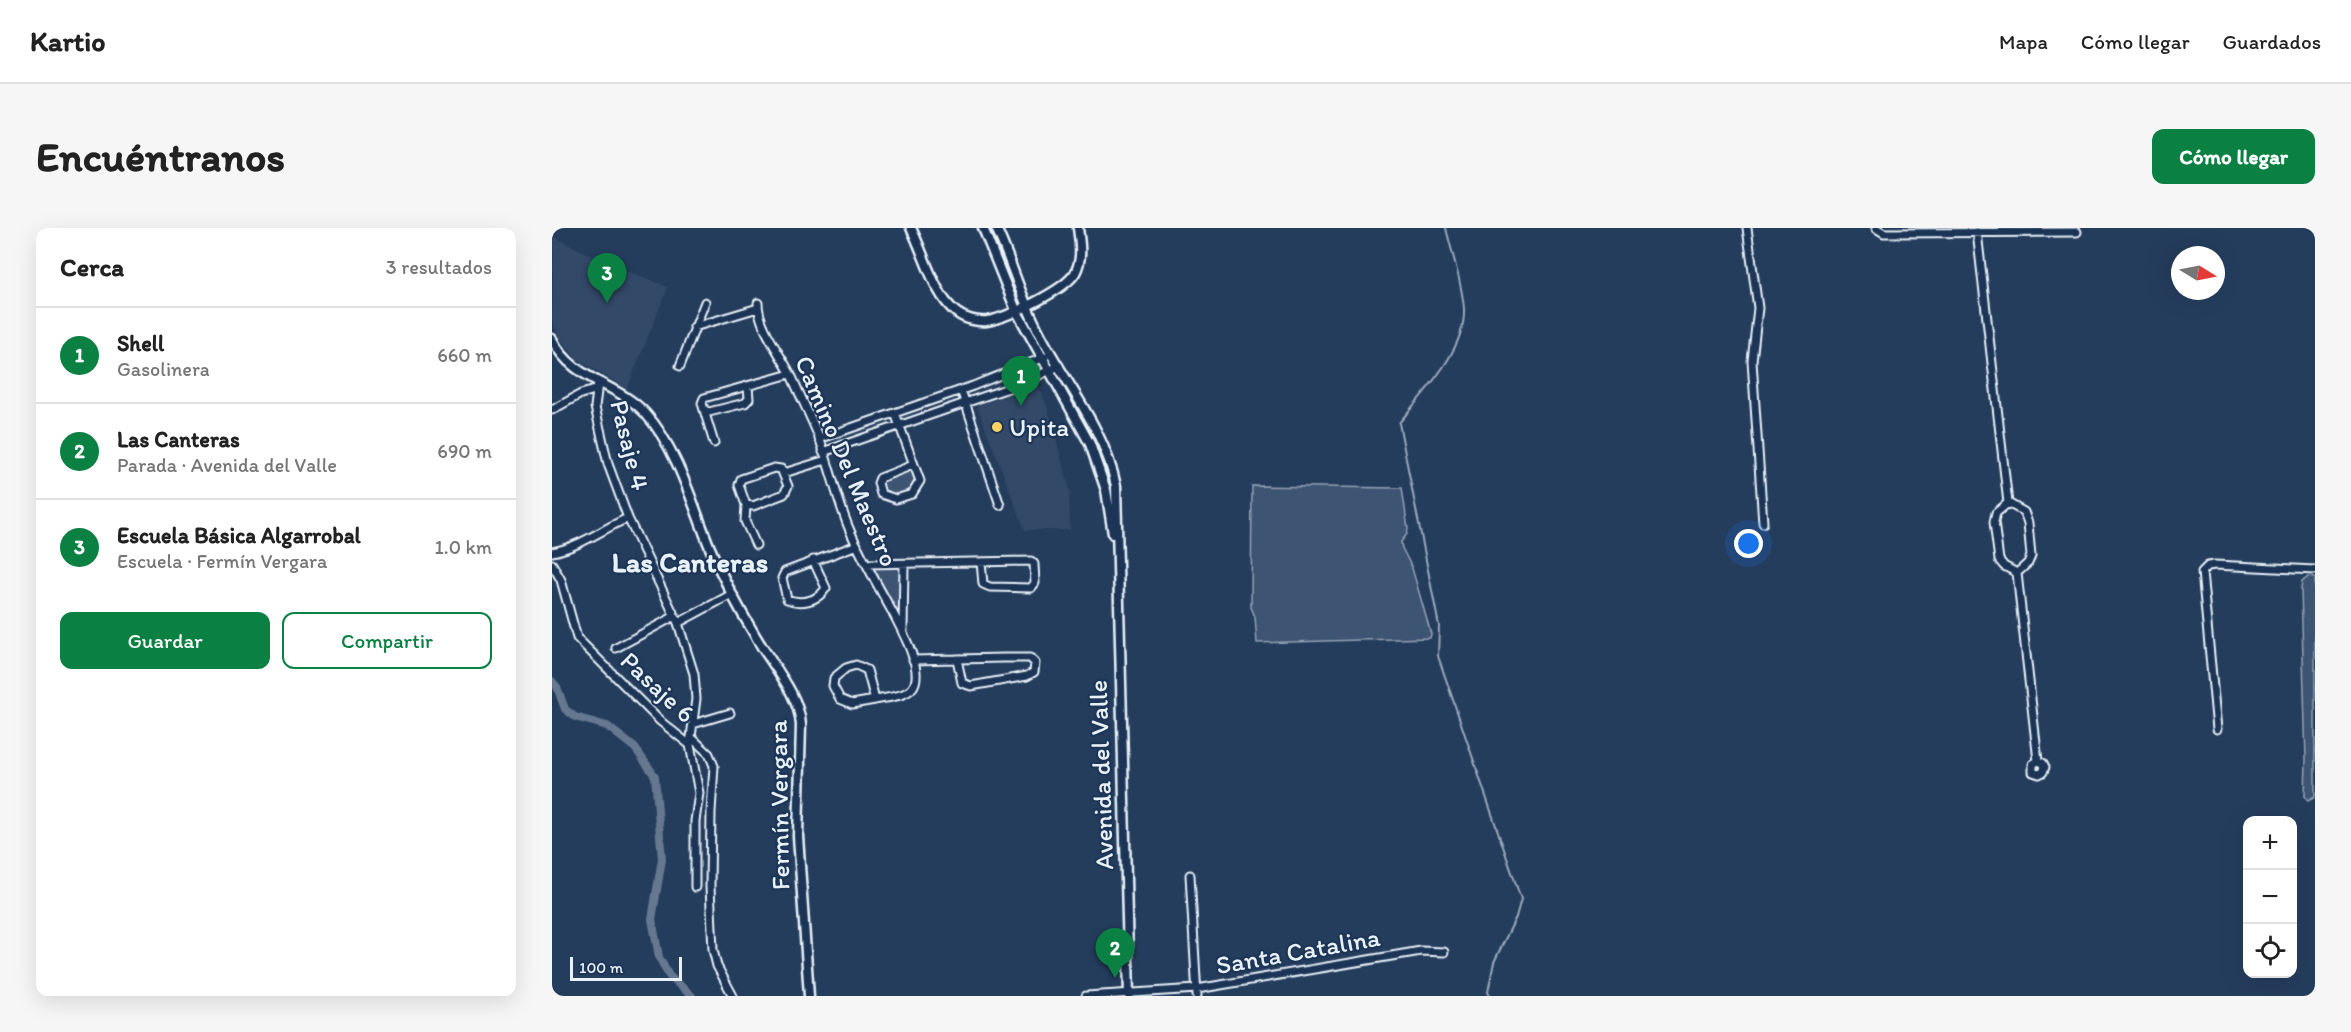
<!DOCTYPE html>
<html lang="es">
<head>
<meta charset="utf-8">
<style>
  body { margin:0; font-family:Itim,sans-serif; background:#f6f6f6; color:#222 }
  .controls { position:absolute; right:18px; bottom:18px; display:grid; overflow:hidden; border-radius:12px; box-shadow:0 6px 24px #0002 }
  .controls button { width:54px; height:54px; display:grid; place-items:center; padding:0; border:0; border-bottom:2px solid #e0e0e0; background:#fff; color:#222; font:30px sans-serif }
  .compass { position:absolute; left:1619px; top:18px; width:54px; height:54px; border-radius:50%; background:#fff; box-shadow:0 6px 24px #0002; rotate:100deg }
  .scale { position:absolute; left:18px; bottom:15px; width:112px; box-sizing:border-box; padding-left:6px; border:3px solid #e8f1f8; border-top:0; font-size:16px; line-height:21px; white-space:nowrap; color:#e8f1f8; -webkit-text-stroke:4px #1d3557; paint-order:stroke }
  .you { position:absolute; left:1197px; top:316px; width:21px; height:21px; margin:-15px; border:4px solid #fff; border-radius:50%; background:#1a73e8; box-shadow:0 0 0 9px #1a73e833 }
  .badge { display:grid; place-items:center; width:39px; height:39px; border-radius:50%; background:#0b8043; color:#fff; font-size:20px; font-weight:700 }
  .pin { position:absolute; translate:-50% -50px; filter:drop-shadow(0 2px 3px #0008) }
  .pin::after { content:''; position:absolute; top:32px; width:21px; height:18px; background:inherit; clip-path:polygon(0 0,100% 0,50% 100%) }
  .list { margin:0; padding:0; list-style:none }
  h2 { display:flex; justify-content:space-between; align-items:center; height:78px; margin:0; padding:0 24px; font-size:26px }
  h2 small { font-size:20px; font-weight:400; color:#767676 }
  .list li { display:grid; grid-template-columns:39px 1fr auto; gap:18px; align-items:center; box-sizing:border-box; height:96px; padding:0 24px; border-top:2px solid #e0e0e0 }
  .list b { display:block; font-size:22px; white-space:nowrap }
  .list p { margin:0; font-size:20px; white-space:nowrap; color:#767676 }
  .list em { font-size:20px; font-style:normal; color:#767676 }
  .actions { display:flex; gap:12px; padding:18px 24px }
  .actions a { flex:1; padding:14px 0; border:2px solid #0b8043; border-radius:12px; text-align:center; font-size:21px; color:#0b8043 }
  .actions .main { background:#0b8043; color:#fff }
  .icon { flex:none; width:33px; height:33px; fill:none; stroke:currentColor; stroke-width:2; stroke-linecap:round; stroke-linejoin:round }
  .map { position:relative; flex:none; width:1763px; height:768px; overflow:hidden; border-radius:12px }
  header { display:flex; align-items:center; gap:36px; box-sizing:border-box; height:84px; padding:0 30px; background:#fff; border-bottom:2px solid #e0e0e0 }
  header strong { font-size:28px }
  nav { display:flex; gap:33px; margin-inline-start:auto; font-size:21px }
  .intro { display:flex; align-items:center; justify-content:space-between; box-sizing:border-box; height:144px; padding:0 36px }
  h1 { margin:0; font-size:42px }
  .button { padding:15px 27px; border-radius:12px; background:#0b8043; color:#fff; font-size:21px; font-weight:700 }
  main { display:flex; gap:36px; padding:0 36px }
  aside { flex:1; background:#fff; border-radius:12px; box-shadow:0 6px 24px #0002 }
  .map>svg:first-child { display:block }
  .built { fill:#334a68 }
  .green { fill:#3e5472; stroke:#93a2b5; stroke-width:1.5 }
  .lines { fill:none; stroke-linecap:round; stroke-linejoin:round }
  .stream { stroke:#99a8ba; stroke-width:2 }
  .canal { stroke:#657890; stroke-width:8 }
  .minor-casing { stroke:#e8f1f8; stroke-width:11 }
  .tertiary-casing { stroke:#e8f1f8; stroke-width:13 }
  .minor { stroke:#1d3557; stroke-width:7 }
  .tertiary { stroke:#1d3557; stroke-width:8 }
  .poi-dot { fill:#ffd166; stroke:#1d3557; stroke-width:2 }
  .labels { text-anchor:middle; stroke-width:4.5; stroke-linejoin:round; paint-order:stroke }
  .poi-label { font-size:26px; fill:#e8f1f8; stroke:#1d3557; text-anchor:start }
  .street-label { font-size:26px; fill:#e8f1f8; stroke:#1d3557 }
  .quarter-label { font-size:28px; font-weight:bold; fill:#e8f1f8; stroke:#1d3557 }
</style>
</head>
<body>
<header>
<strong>Kartio</strong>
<nav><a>Mapa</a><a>Cómo llegar</a><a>Guardados</a></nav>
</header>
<div class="intro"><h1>Encuéntranos</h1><a class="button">Cómo llegar</a></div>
<main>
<aside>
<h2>Cerca<small>3 resultados</small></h2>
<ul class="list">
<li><span class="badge">1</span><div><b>Shell</b><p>Gasolinera</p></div><em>660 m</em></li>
<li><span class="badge">2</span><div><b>Las Canteras</b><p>Parada · Avenida del Valle</p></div><em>690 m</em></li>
<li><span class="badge">3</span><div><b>Escuela Básica Algarrobal</b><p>Escuela · Fermín Vergara</p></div><em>1.0 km</em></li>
</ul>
<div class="actions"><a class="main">Guardar</a><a>Compartir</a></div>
</aside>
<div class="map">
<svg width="1763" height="768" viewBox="0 0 1763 768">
  <rect width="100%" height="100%" fill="#253d5d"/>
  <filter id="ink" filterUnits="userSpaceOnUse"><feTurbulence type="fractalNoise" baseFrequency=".0167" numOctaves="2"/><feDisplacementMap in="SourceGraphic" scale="12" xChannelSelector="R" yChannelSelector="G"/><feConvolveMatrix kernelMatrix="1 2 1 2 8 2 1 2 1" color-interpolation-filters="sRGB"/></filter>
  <g filter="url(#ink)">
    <path class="built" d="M 2,9 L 46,31 L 116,59 L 75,161 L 24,130 L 10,113 L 3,100 L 0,92 Z
      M 486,156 L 496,181 L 519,267 L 517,268 L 518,302 L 473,302 L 425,178 Z"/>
    <path class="green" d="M 358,242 L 360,244 L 363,254 L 359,263 L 340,268 L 329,262 L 328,257 L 330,252 Z
      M 700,258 L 850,260 L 856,301 L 855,306 L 849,314 L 850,320 L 860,340 L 879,406 L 878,410 L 705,415 L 703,389 L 699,379 Z
      M 320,339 L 349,339 L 348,391 Z
      M 1756,349 L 1763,350 L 1763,569 L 1756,573 L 1753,568 L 1754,532 L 1749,361 L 1750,354 Z"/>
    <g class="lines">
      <path class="stream" d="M 894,0 C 900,26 910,54 912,81 C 914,122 871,165 847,195 L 887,398 L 886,428 L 969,671 L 964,689 L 942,734 L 936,764 L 938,768"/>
      <path class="canal" d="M 0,453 L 5,459 L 13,481 L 23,489 L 55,498 L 83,520 L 103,548 L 110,631 L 100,691 L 107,729 L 117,748 L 140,768"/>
      <g class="minor-casing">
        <path id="minor" d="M 1195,0 L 1206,80 L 1200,133 L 1211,295
          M 1324,0 L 1332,5 L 1525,4
          M 1425,4 L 1456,275
          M 206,75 C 206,99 230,128 240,149 C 249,170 260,191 268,212 C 278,240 285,270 296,298 C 309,329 326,358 342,387 C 350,403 369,437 363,455 C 359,469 336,469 323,472
          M 142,99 L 206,80
          M 128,138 L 153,74
          M 46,155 L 43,179 L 56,236 L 76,290 L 126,395 L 142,446 L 144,471 L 138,517 L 147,565 L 143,593 L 143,659
          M 196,158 L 197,171 L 193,175 L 157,184 L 152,182 L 150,175 L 152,170 L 238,146
          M 409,162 L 448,277
          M 0,182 L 29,166 L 43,162
          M 152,182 L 162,215
          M 343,185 L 368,253 L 360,266 L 344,271 L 329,266 L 326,255 L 328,250 L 361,237
          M 267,211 L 421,158 L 493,129
          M 271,224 L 468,156 L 507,138
          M 222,240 L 229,241 L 236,258 L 232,266 L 201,278 L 194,277 L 187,257 L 189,251 Z
          M 232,245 L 274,232
          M 1456,275 L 1472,284 L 1476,295 L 1479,328 L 1476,335 L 1465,345
          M 1456,275 L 1444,285 L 1442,294 L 1447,332 L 1452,338 L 1465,345
          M 194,277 L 193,293 L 204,317
          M 0,324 C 28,319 50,301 76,290
          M 261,332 L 274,360 C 266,373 249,377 235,371 L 230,350 L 233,344 L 305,317
          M 0,336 L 9,352 L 25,410 L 108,493 L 138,517
          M 314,336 L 479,333 L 482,336 L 483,355 L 479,360 L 438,359 L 431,356 L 429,334
          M 1465,345 L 1486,533 L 1491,535 L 1493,539 L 1491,544 L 1487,546 L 1481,544 L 1481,536 L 1486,533
          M 126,395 L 180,366
          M 351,402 L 352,336
          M 64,420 L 123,388
          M 452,430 L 478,430 L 483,435 L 482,444 L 475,448 L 419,458 L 410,455 L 405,431 Z
          M 361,432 L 405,431
          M 304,437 L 315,442 L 323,472 L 300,476 L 288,471 L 281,458 L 282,450 L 294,440 Z
          M 141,496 L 178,485
          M 1665,501 L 1650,344 L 1656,338 L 1663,337 L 1763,342
          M 139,509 L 157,526 L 162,538 L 159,584 L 158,659 L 161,722 L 165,738 L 181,768
          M 638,647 L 645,768
          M 534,768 L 645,761 L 869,723 L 892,724"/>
      </g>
      <g class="tertiary-casing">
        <path id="tertiary" d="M 359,0 C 372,25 382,68 405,85 C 413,91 425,94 435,93 C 455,90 513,62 523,45 C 531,30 528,16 526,0
          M 431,0 L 464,82 L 538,216 L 554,262 L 561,306
          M 444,0 C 459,32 468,67 484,98 C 510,152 552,198 564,258 L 577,768
          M 0,111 C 21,154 65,154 94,186 C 125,220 141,278 158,320 C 171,351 187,381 204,409 C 219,436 247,465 249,497 L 246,608 L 257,768"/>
      </g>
      <use href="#minor" class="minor"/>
      <use href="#tertiary" class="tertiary"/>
    </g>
  </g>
  <circle class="poi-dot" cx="445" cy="199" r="6"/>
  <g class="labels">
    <g class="poi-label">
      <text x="457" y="208">Upita</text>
    </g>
    <g class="street-label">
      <text transform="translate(78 217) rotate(76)" y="9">Pasaje 4</text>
      <text transform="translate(295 233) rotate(67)" y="9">Camino Del Maestro</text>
      <text transform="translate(106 459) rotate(43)" y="9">Pasaje 6</text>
      <text transform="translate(549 547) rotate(-92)" y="9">Avenida del Valle</text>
      <text transform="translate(227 577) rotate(-91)" y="9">Fermín Vergara</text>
      <text transform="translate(746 723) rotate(-10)" y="9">Santa Catalina</text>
    </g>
    <g class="quarter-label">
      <text x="138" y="344">Las Canteras</text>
    </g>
  </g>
</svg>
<div class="controls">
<button>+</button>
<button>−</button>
<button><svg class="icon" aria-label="locate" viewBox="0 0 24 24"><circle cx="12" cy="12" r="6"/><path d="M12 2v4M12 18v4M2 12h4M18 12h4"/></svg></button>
</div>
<svg class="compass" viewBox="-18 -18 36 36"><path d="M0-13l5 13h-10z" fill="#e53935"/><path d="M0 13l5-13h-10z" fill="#767676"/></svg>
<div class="scale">100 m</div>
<div class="you"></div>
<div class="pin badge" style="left:469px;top:178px">1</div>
<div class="pin badge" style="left:563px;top:750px">2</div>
<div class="pin badge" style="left:55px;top:75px">3</div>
</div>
</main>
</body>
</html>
